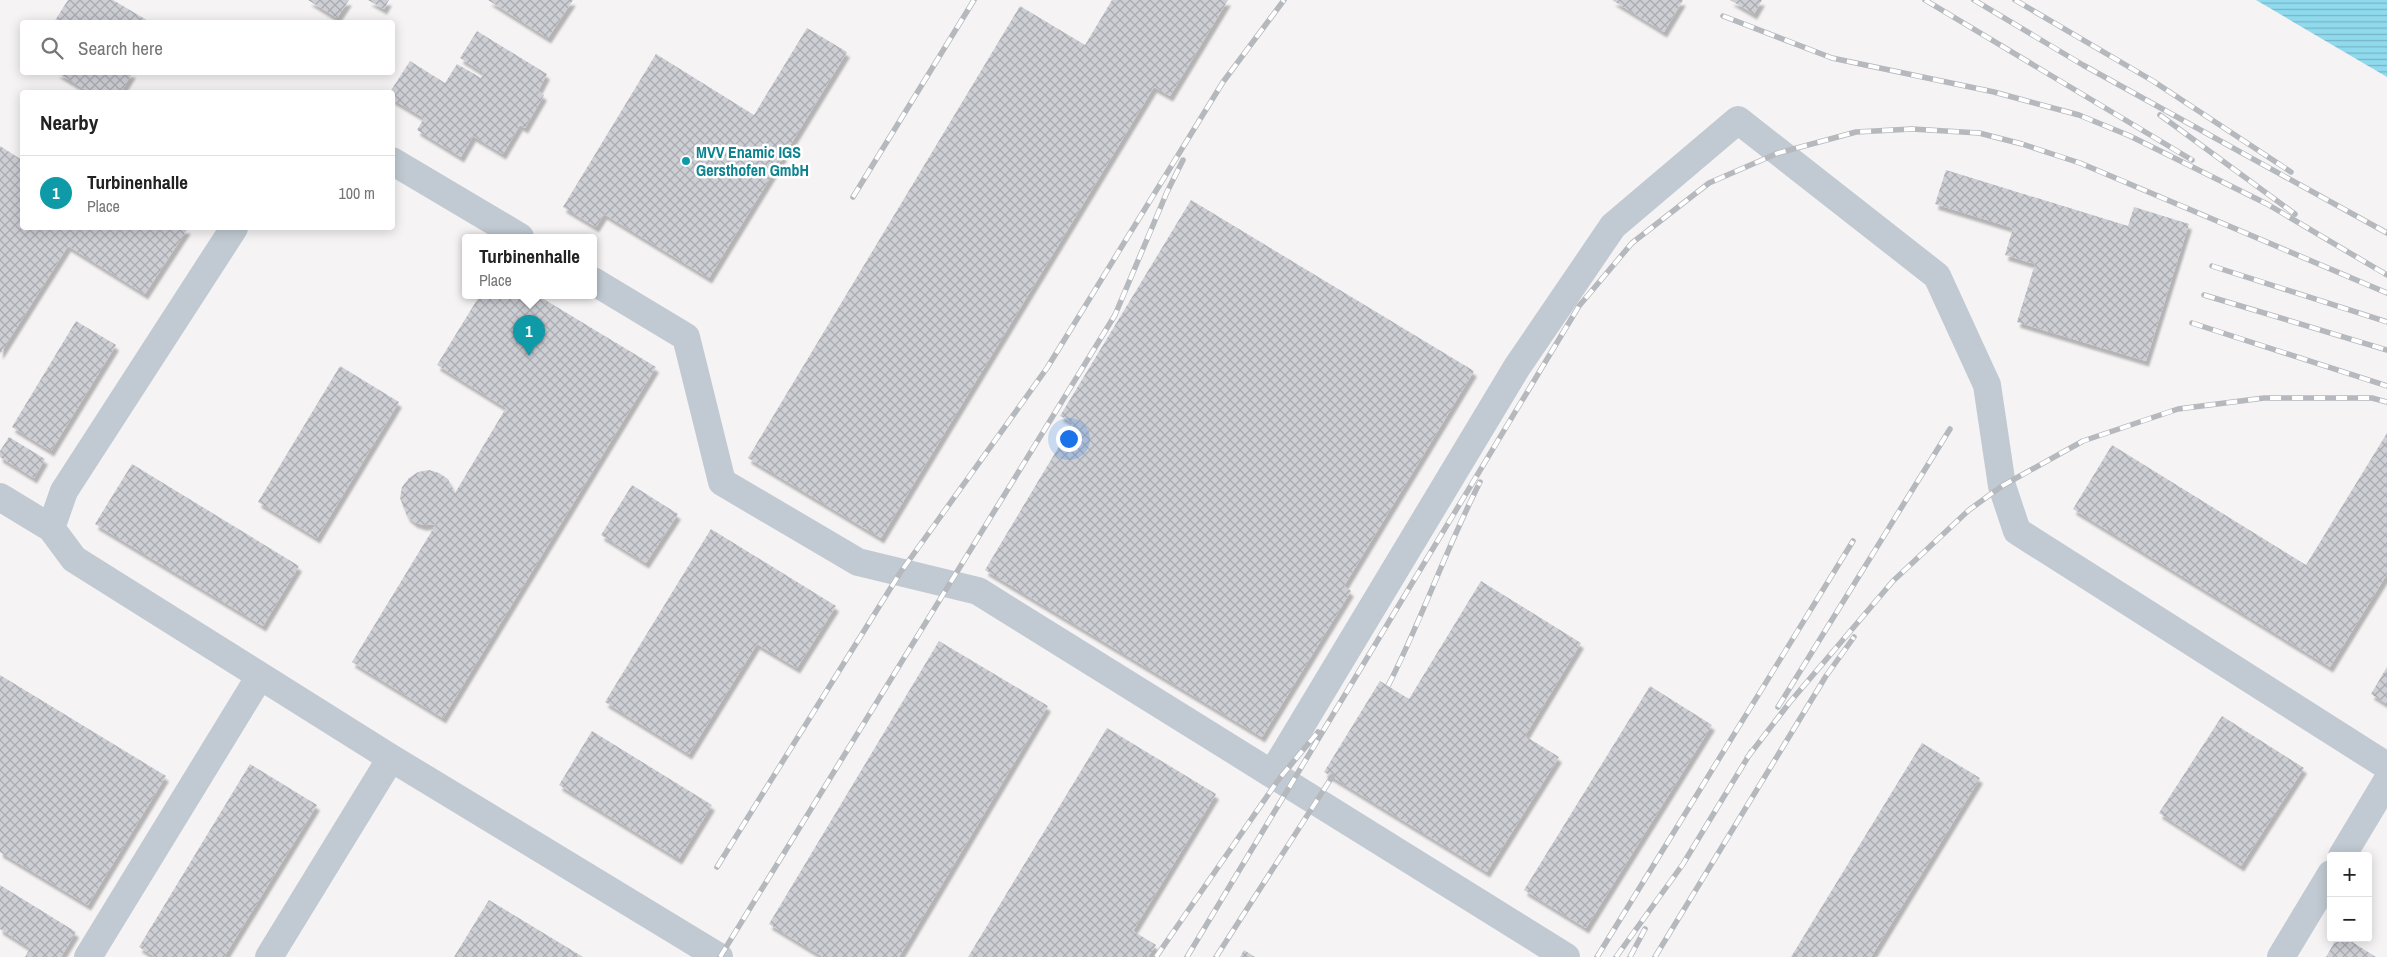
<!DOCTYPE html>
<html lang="en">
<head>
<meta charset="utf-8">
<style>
  body { margin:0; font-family:"Archivo Narrow",sans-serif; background:#f2f2f2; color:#222 }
  .controls { position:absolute; right:15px; bottom:15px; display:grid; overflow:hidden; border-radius:5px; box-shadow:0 2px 12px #0003 }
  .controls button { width:45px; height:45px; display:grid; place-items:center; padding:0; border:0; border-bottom:1px solid #e0e0e0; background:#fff; color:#222; font:25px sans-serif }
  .you { position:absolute; left:1068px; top:438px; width:18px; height:18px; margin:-12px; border:4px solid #fff; border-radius:50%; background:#1a73e8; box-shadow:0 0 0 8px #1a73e833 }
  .badge { display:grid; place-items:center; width:32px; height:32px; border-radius:50%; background:#1a73e8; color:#fff; font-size:16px; font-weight:700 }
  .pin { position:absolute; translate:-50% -41px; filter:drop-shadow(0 1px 2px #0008) }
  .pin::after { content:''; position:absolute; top:26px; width:18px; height:15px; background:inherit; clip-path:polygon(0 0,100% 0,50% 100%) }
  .popup { position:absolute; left:462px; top:234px; width:135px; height:65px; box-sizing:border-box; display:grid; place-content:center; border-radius:5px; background:#fff; filter:drop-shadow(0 1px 4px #0005); font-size:16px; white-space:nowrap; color:#767676 }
  .popup b { font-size:19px; color:#222 }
  .popup::after { content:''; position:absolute; left:50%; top:100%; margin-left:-10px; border:10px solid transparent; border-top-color:#fff }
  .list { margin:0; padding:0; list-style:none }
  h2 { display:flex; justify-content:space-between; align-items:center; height:65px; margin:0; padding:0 20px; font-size:21px }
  h2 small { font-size:16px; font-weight:400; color:#767676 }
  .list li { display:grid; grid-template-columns:32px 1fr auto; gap:15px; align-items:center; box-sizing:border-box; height:75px; padding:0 20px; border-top:1px solid #e0e0e0 }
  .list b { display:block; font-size:19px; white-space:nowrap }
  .list p { margin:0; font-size:16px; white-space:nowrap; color:#767676 }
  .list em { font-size:16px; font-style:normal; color:#767676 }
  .icon { flex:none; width:28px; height:28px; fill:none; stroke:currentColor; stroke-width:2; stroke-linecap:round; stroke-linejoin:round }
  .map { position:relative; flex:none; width:2387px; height:957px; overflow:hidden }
  .search { position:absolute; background:#fff; box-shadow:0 2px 12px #0003; left:20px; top:20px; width:375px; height:55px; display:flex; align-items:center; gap:12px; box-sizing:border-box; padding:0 18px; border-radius:5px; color:#767676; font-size:19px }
  .panel { position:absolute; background:#fff; box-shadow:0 2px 12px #0003; left:20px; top:90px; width:375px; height:140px; border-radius:5px }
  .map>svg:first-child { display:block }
  .water { fill:url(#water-rules) }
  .building { fill:url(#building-cross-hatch); filter:url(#shadow) }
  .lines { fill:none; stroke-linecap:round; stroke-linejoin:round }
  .minor { stroke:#c1cad2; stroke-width:28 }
  .rail-casing { stroke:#b5b8bd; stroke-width:5.5 }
  .rail { stroke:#fff; stroke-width:4; stroke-dasharray:11; stroke-linecap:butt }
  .culture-dot { fill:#0f9aa8; stroke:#fff; stroke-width:2 }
  .labels { text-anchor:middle; stroke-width:5; stroke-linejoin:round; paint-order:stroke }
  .culture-label { font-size:16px; font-weight:bold; fill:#0d838f; stroke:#fff; text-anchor:start }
</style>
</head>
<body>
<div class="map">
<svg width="2387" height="957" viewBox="0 0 2387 957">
  <defs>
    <pattern id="water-rules" width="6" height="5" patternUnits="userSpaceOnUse" patternTransform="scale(1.25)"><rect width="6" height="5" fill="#90daee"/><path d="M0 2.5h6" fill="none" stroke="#78b4c4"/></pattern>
    <pattern id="building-cross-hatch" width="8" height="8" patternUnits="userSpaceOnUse" patternTransform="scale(1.25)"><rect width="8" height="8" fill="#cdcfd5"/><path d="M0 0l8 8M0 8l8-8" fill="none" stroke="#a8abb0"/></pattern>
    <filter id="shadow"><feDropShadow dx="3" dy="5.5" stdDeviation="1" flood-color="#0004"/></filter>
  </defs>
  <rect width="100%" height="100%" fill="#f5f3f3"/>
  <path class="water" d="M 2256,0 L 2387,0 L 2387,77 Z"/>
  <path class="building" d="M 68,0 L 113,0 L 150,22 L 54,22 Z
    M 308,0 L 349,0 L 337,18 Z
    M 368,0 L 389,0 L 384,9 Z
    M 488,0 L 573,0 L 548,38 Z
    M 1112,0 L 1228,0 L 1170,96 L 1154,87 L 881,538 L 748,458 L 1020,6 L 1085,45 Z
    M 1612,0 L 1683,0 L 1664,32 Z
    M 1730,0 L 1762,0 L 1754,14 Z
    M 807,28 L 847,52 L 709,278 L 604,214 L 596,227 L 563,207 L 656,54 L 754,115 Z
    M 477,31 L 547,74 L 538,91 L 544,95 L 525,128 L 520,125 L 503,154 L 473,136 L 461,157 L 417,130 L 424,118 L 392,99 L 392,92 L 390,92 L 410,61 L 445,83 L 457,64 L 481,78 L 484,73 L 460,58 Z
    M 56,72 L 133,72 L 121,92 L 89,92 Z
    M 0,146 L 22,160 L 22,228 L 188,228 L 145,294 L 68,246 L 0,354 Z
    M 1946,170 L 2128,226 L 2134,207 L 2189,224 L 2146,361 L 2017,322 L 2035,264 L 2005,255 L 2013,228 L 1935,204 Z
    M 1191,200 L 1474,371 L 1344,586 L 1351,591 L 1262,737 L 985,570 L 1073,423 L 1060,416 Z
    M 480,295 L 537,295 L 656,367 L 443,718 L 352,662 L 436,524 L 423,525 L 414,522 L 407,516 L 400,498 L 402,487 L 409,478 L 418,472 L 429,470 L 439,473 L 448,479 L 455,493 L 506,408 L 437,365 Z
    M 76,321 L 116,345 L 51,451 L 12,427 Z
    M 340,366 L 399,402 L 317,538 L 258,502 Z
    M 2387,433 L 2387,574 L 2330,667 L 2073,509 L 2112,445 L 2306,565 Z
    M 9,437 L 45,459 L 34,478 L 0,457 L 0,451 Z
    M 132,464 L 299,566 L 263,626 L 95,524 Z
    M 632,485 L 678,514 L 646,563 L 601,535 Z
    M 711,529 L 836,606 L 797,668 L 757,644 L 689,754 L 605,702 Z
    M 1481,581 L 1581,643 L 1525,736 L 1559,757 L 1487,872 L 1324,772 L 1380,681 L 1409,699 Z
    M 939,641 L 1048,706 L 899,957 L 823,957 L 769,924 Z
    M 2387,667 L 2387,704 L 2371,694 Z
    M 0,675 L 166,776 L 88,905 L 0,852 Z
    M 1650,686 L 1712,725 L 1586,928 L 1524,890 Z
    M 2222,716 L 2304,768 L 2241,866 L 2159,813 Z
    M 1107,728 L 1216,794 L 1133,931 L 1156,945 L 1148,957 L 968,957 Z
    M 592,731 L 712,805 L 679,859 L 559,785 Z
    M 1922,743 L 1980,778 L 1871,957 L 1791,957 Z
    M 250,764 L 317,805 L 224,957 L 155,957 L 139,947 Z
    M 0,885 L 76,932 L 61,957 L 25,957 L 30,948 L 0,929 Z
    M 489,900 L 583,957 L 454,957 Z
    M 2337,938 L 2346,938 L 2376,957 L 2326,957 Z
    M 1244,950 L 1255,957 L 1240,957 Z"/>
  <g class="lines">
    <path class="minor" d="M 392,161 L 520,237
      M 593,281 L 686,337 L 722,482 L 858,562 L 978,591 L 1272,774 L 1517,367 L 1613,226 L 1738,120 L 1937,276 L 1987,385 L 2002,486 L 2017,531 L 2387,766
      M 0,497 L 51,528 L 74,559 L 391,758 L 719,957
      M 51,528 L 64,491 L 234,228
      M 1272,774 L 1566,957
      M 2342,856 L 2387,781
      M 88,957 L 260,676
      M 269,957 L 391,758
      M 2281,957 L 2331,874"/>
    <g class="rail-casing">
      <path id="rail" d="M 1925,0 L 2192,160
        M 1974,0 L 2083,65 L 2387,233
        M 2015,0 L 2153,81 L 2291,172
        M 1723,16 L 1832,58 L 1994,92 L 2079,115 L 2130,136 L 2267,204 L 2387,275
        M 2160,115 L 2295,214
        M 853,197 L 974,0
        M 2212,266 L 2387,322
        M 2204,295 L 2387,350
        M 2192,323 L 2387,386
        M 1388,686 C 1422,619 1446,549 1480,482
        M 1778,707 L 1950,429
        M 1747,758 L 1790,702 L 1893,581 L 1969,510 L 2002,486 L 2083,441 L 2178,409 L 2264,398 L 2372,398 L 2387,402
        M 717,867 L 900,573 L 1047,368 L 1223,82 L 1284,0
        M 720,957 L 1115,315 L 1167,192 L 1183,160
        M 1156,957 L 1279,779 L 1318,732
        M 1187,957 L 1579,306 L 1632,243 L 1709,183 L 1778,153 L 1856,132 L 1912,129 L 1979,133 L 2022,144 L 2080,163 L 2387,293
        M 1216,957 L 1332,777
        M 1597,957 L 1853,541
        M 1616,957 L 1683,864 L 1751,752
        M 1630,957 L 1645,929
        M 1655,957 L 1826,676 L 1854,637"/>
    </g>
    <use href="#rail" class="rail"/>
  </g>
  <circle class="culture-dot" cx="686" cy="161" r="5"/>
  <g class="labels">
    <g class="culture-label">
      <text x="696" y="158">MVV Enamic IGS<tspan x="696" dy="18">Gersthofen GmbH</tspan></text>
    </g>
  </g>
</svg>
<div class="controls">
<button>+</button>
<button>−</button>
</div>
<div class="you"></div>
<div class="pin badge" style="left:529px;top:356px;background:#0f9aa8">1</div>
<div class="popup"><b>Turbinenhalle</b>Place</div>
<div class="search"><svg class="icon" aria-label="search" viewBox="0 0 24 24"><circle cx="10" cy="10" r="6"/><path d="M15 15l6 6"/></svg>Search here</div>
<section class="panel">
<h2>Nearby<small></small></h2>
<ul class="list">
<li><span class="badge" style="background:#0f9aa8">1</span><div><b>Turbinenhalle</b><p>Place</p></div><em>100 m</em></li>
</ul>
</section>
</div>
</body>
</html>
